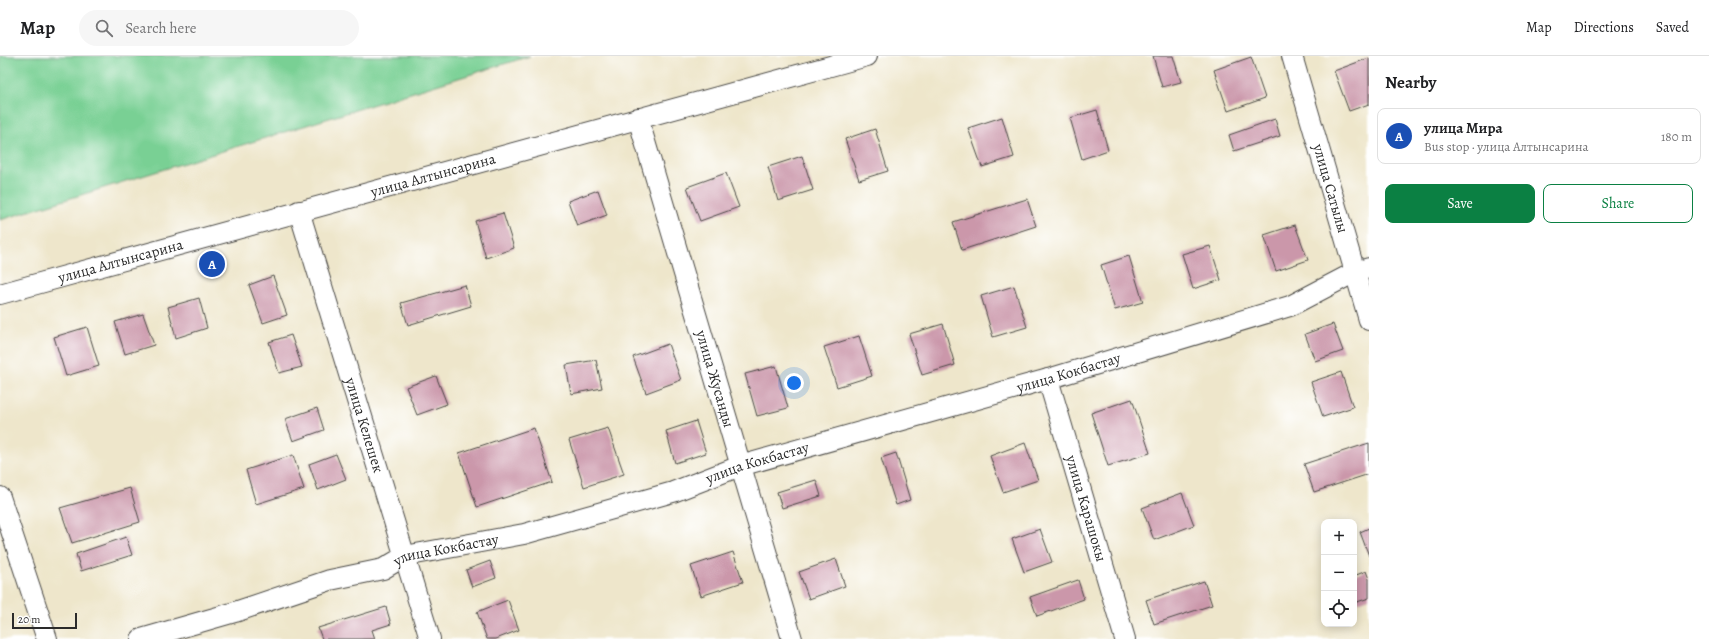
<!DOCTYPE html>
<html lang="en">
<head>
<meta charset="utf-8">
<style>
  body { margin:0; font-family:Alegreya,serif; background:#f6f6f6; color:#202124 }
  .controls { position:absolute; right:12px; bottom:12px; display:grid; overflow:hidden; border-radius:8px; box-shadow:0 2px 10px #0003 }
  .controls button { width:36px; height:36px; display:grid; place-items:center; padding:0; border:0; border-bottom:1px solid #e0e0e0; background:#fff; color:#202124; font:20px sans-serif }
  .scale { position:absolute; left:12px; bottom:10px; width:65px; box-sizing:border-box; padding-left:4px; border:2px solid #2b2b2b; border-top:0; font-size:11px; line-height:14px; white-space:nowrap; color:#2b2b2b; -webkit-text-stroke:3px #fff; paint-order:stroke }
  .you { position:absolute; left:794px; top:327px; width:14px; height:14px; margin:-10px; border:3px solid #fff; border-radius:50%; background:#1a73e8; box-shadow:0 0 0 6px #1a73e833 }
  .badge { display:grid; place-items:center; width:26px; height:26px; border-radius:50%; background:#0b8043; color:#fff; font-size:13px; font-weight:700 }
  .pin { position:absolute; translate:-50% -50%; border:2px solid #fff; box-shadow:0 1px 4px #0006 }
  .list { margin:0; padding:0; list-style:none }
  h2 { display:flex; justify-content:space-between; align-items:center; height:52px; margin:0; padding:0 16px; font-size:17px }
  h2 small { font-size:13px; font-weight:400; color:#757577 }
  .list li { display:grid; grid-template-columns:26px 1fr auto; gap:12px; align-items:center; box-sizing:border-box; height:56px; margin:0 8px 8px; padding:0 8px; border:1px solid #e0e0e0; border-radius:8px }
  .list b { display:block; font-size:15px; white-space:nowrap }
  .list p { margin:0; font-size:13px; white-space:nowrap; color:#757577 }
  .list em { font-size:13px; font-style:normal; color:#757577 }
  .actions { display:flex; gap:8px; padding:12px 16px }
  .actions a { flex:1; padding:9px 0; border:1px solid #0b8043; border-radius:8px; text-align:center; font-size:14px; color:#0b8043 }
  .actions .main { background:#0b8043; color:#fff }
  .icon { flex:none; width:22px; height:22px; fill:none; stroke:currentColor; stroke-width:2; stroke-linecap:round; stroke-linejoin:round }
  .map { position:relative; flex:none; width:1369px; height:583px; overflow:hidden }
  header { display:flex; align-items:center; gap:24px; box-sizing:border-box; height:56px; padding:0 20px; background:#fff; border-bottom:1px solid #e0e0e0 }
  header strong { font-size:19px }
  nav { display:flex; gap:22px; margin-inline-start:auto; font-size:14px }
  .search { width:280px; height:36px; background:#f6f6f6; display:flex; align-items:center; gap:10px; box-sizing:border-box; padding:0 14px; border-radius:22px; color:#757577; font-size:15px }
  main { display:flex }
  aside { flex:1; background:#fff }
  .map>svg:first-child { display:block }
  .green { fill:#79d094; stroke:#527e60 }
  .building { fill:#cb97aa }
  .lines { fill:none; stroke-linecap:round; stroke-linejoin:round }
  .street-casing { stroke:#484743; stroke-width:22 }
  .street { stroke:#fff; stroke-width:20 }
  .labels { text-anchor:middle; stroke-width:3; stroke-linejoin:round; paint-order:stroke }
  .street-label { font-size:15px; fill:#2b2b2b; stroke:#fff }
</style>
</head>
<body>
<header>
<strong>Map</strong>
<div class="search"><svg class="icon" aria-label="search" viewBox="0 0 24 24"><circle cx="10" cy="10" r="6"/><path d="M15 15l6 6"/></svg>Search here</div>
<nav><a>Map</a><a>Directions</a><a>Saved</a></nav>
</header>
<main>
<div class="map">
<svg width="1369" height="583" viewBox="0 0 1369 583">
  <rect width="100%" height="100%" fill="#fff"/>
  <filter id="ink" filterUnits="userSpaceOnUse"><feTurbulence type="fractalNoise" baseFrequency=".025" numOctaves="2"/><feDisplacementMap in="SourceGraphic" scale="8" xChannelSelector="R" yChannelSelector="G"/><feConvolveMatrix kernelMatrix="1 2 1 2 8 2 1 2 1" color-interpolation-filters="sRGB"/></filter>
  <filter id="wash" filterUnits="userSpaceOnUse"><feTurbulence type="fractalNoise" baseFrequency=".012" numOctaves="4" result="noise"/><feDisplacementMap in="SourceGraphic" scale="16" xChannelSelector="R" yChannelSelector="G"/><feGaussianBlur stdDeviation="0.9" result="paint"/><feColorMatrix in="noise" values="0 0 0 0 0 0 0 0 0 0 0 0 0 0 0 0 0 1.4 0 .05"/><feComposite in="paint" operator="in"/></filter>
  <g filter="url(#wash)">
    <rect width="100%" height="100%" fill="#eee6cb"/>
    <path class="green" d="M 0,0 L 530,0 L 0,164 Z"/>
    <g id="blocks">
      <path class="building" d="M 1153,0 L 1173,0 L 1181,26 L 1162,31 Z
        M 1251,1 L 1265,42 L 1228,55 L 1214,14 Z
        M 1369,2 L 1369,48 L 1349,55 L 1334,15 Z
        M 1097,54 L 1108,94 L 1082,103 L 1070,62 Z
        M 1002,61 L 1014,101 L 982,111 L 968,72 Z
        M 1275,63 L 1280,80 L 1234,95 L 1229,79 Z
        M 875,73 L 888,115 L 859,124 L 845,83 Z
        M 802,100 L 813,134 L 778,145 L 768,111 Z
        M 726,117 L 739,151 L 700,165 L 687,131 Z
        M 598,134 L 607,159 L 577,170 L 568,145 Z
        M 1027,143 L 1036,170 L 962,194 L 953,166 Z
        M 503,157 L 514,192 L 486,202 L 475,165 Z
        M 1295,169 L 1308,204 L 1276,215 L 1264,179 Z
        M 1210,190 L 1221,224 L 1193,233 L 1182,198 Z
        M 1129,200 L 1143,246 L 1115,254 L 1101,209 Z
        M 273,220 L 287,259 L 263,267 L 249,229 Z
        M 465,229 L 471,250 L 408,269 L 401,247 Z
        M 1014,230 L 1027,271 L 993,281 L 981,240 Z
        M 199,242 L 207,272 L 176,282 L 168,251 Z
        M 143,258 L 154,289 L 125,298 L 115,266 Z
        M 943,268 L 955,309 L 922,319 L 909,278 Z
        M 1333,268 L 1343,295 L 1315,305 L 1305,278 Z
        M 87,271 L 99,310 L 66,320 L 54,281 Z
        M 291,279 L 302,311 L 279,317 L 269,286 Z
        M 859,280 L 872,320 L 837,331 L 824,291 Z
        M 668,288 L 681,324 L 646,337 L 633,301 Z
        M 596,304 L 602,332 L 571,338 L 566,309 Z
        M 776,310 L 788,352 L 757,360 L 745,318 Z
        M 1341,316 L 1353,351 L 1323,361 L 1311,326 Z
        M 436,320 L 447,348 L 417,359 L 406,331 Z
        M 1132,343 L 1150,397 L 1108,410 L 1091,357 Z
        M 317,352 L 324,374 L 293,385 L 285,363 Z
        M 696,365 L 706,397 L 675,407 L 666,375 Z
        M 534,372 L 552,426 L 477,451 L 459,397 Z
        M 608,372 L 624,418 L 584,431 L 569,384 Z
        M 1025,387 L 1038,424 L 1003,436 L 990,400 Z
        M 1369,387 L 1369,418 L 1314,436 L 1304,408 Z
        M 896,397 L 910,444 L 896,449 L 881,402 Z
        M 336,398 L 346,423 L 318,434 L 309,408 Z
        M 293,399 L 304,433 L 256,448 L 246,414 Z
        M 816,424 L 821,440 L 782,452 L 777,436 Z
        M 130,432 L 140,466 L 72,487 L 60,452 Z
        M 1182,437 L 1194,469 L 1154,484 L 1142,452 Z
        M 1369,472 L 1369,500 L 1360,476 Z
        M 1040,473 L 1052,506 L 1024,516 L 1012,483 Z
        M 126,481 L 132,499 L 81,515 L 76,498 Z
        M 733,496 L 743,526 L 701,540 L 691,510 Z
        M 836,503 L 845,530 L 809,543 L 799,516 Z
        M 490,505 L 496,522 L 472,531 L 466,514 Z
        M 1366,515 L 1369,523 L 1369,542 L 1354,547 L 1354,520 Z
        M 1078,524 L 1084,543 L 1037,560 L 1030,541 Z
        M 1204,525 L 1212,549 L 1154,568 L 1146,544 Z
        M 508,544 L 519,574 L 496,583 L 487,583 L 477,556 Z
        M 386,551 L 391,568 L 372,574 L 375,583 L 322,583 L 318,572 Z"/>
    </g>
  </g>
  <g filter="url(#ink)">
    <use href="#blocks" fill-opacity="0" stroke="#484743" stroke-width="1"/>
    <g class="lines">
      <g class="street-casing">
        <g id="street">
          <path id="s1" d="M 1292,0 L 1369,264"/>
          <path id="s2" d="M 638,62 L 792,583"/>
          <path id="s3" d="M 299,155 L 430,583"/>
          <path id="s4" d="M 0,238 L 867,0"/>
          <path id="s5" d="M 1048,323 L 1125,583"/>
          <path d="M 0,441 L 47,583"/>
          <path id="s6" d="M 141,583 L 235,556 L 330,524 L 383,513 L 405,500 L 524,478 L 673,436 L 740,410 L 1048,323 L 1290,250 L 1355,216 L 1369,212"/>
        </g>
      </g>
      <use href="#street" class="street"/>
    </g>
  </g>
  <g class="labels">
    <g class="street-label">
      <text dy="5" stroke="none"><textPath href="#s4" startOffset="449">улица Алтынсарина</textPath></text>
      <text dy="5" stroke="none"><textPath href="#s1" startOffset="138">улица Сатылы</textPath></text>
      <text dy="5" stroke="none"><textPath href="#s4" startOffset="125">улица Алтынсарина</textPath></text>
      <text dy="5" stroke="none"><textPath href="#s6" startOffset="967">улица Кокбастау</textPath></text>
      <text dy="5" stroke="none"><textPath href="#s2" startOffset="272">улица Жусанды</textPath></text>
      <text dy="5" stroke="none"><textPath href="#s3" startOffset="224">улица Келешек</textPath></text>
      <text dy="5" stroke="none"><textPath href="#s6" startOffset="643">улица Кокбастау</textPath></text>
      <text dy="5" stroke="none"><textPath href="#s5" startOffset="135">улица Карашокы</textPath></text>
      <text dy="5" stroke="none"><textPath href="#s6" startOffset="319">улица Кокбастау</textPath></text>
    </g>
  </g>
</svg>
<div class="controls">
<button>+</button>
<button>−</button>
<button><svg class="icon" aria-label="locate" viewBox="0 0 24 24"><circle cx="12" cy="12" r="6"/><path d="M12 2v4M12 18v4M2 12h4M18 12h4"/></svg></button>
</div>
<div class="scale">20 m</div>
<div class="you"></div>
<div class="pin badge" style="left:212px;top:208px;background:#1a4fb4">A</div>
</div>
<aside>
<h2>Nearby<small></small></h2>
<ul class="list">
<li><span class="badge" style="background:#1a4fb4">A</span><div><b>улица Мира</b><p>Bus stop · улица Алтынсарина</p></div><em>180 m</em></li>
</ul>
<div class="actions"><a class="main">Save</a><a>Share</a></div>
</aside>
</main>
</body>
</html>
